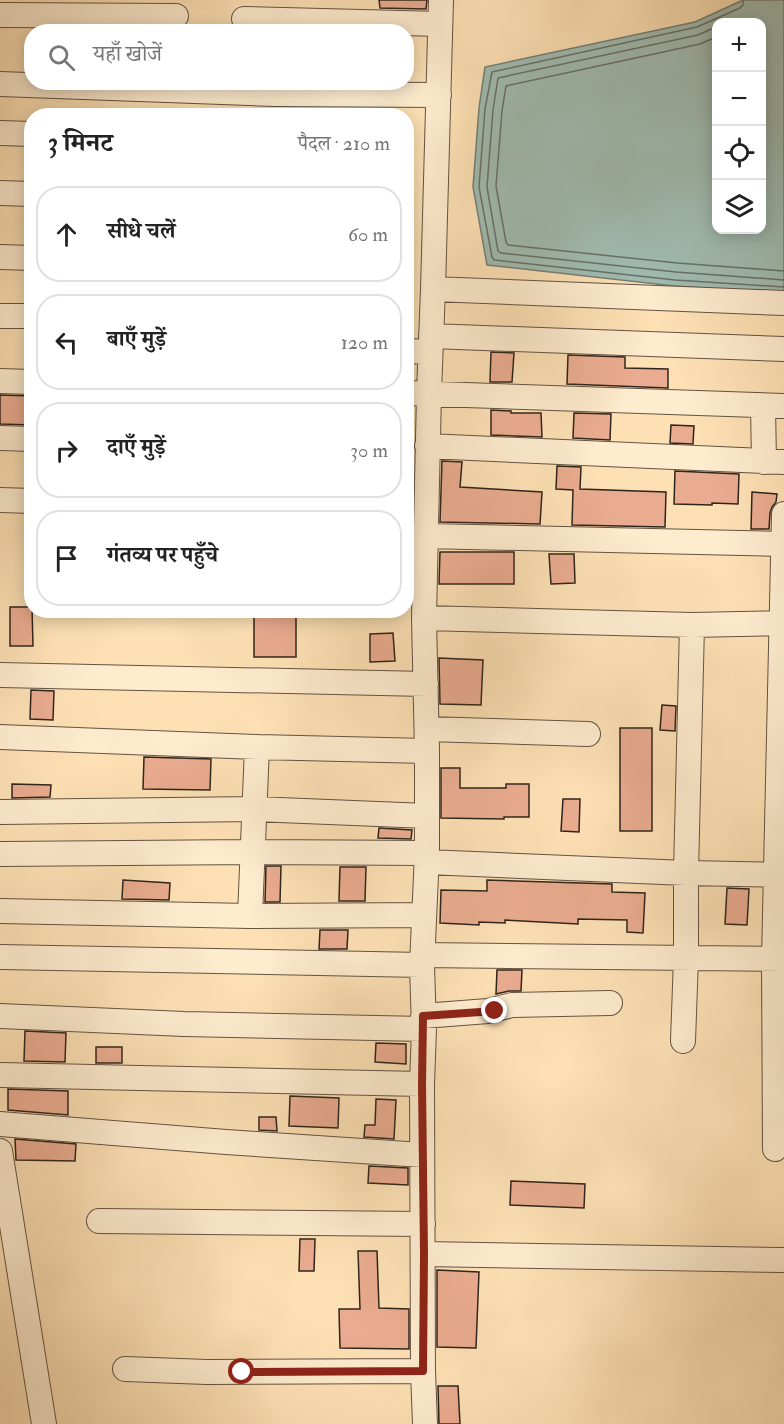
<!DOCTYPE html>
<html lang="hi">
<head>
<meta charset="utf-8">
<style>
  body { margin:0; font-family:"IM FELL Double Pica","Noto Serif Devanagari",serif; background:#f2f2f2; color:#222 }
  .controls { position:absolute; right:18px; top:18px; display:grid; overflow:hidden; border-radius:12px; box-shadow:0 3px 15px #0003 }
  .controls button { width:54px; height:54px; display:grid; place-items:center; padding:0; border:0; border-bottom:2px solid #e0e0e0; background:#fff; color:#222; font:30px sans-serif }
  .stop { position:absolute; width:18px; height:18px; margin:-14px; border:4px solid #8f2418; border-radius:50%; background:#fff }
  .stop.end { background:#8f2418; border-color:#fff; box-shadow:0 2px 6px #0008 }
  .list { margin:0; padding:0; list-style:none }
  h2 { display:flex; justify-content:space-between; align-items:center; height:78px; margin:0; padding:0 24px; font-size:26px }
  h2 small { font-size:20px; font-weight:400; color:#767676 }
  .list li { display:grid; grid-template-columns:39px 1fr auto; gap:18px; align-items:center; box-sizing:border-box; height:96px; margin:0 12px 12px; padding:0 12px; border:2px solid #e0e0e0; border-radius:24px }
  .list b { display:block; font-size:22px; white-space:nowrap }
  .list em { font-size:20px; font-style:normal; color:#767676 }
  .icon { flex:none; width:33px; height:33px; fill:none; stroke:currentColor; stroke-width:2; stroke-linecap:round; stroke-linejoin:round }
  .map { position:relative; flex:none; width:784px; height:1424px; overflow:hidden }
  .search { position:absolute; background:#fff; box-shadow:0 3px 15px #0003; left:24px; top:24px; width:390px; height:66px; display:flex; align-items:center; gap:15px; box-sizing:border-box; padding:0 21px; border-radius:24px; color:#767676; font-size:22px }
  .panel { position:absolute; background:#fff; box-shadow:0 3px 15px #0003; left:24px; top:108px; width:390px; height:510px; border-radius:24px }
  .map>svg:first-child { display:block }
  .water { fill:#a0bcb2; stroke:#737f76; stroke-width:1.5; fill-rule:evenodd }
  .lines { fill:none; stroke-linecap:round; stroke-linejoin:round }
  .shore { stroke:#687067; stroke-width:1.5 }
  .building { fill:#eaac90; stroke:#30241c; stroke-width:1.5 }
  .minor-casing { stroke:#635342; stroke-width:26 }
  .minor { stroke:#feeccf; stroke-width:24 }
  .route { stroke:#8f2418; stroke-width:8 }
</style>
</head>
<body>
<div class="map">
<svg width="784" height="1424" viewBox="0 0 784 1424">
  <rect width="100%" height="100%" fill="#fde1b5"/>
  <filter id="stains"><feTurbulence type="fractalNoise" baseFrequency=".00333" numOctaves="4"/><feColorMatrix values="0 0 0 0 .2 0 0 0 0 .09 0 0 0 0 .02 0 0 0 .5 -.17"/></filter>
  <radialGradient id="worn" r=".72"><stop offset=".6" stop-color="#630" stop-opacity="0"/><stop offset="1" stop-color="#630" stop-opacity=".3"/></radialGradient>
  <path class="water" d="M 743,0 L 784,0 L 784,293 L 674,286 L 487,265 L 473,187 L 479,108 L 485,67 L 695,22 ZM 716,22 L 762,22 L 762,230 L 716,230 Z"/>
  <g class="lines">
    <path class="shore" d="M 743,0 L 743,5 L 740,8 L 697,27 L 492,72 L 485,109 L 479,187 L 492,257 L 494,260 L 675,280 L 784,287
      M 716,27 L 698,35 L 498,78 L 493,110 L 487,187 L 498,251 L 501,253 L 676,272 L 784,280
      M 716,37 L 700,44 L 506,86 L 502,111 L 496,186 L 506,242 L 508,245 L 677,263 L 784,271"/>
  </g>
  <path class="building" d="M 379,0 L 427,0 L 426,9 L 380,8 Z
    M 491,352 L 514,353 L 512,382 L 490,382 Z
    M 568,355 L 625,357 L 625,368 L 668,369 L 668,388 L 567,384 Z
    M 0,395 L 32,396 L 32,425 L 0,424 Z
    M 491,410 L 511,411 L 511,413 L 541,413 L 542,437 L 491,435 Z
    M 574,413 L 611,414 L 610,440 L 573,438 Z
    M 671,425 L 694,426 L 693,444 L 670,443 Z
    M 406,456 L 413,456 L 410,584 L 406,584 Z
    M 442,461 L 462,462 L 460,487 L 542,492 L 540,524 L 440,522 Z
    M 557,466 L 581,467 L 580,489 L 666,492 L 665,527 L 572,525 L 573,490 L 556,489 Z
    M 675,471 L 739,474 L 738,504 L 712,503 L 712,505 L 674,504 Z
    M 752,492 L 777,494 L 776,502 L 772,507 L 770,513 L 769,529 L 751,529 Z
    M 440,552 L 514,552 L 514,584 L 439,584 Z
    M 549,554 L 574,554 L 575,583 L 551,584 Z
    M 10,607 L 32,607 L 33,646 L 10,646 Z
    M 254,610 L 296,610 L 296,657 L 254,657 Z
    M 393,633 L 395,661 L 370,662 L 370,634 Z
    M 439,658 L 483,660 L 481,705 L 440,704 Z
    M 31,690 L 54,691 L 53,720 L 30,719 Z
    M 662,705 L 676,706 L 675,731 L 660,730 Z
    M 620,728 L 652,728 L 652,831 L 620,831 Z
    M 144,757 L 211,759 L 210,790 L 143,789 Z
    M 441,768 L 460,768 L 460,788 L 506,788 L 506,784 L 529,784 L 529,817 L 504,817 L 504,819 L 441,818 Z
    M 12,784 L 51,785 L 50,797 L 12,798 Z
    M 563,799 L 580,799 L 579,832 L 561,831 Z
    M 379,828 L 412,830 L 411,839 L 378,838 Z
    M 266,866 L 281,866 L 280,902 L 265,902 Z
    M 340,867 L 366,867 L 365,901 L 339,901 Z
    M 123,880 L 170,883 L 169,900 L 122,899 Z
    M 487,880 L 612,884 L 612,892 L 645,893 L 643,933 L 627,932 L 627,920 L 578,919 L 578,924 L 505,920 L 505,923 L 479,922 L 479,925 L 440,923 L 441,890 L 487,891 Z
    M 727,888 L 749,889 L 747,925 L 725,924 Z
    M 320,930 L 348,930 L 347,949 L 319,949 Z
    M 497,970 L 522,970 L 521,991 L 509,991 L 496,994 Z
    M 25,1031 L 66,1033 L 65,1062 L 24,1061 Z
    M 376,1043 L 406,1044 L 406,1064 L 375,1062 Z
    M 96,1047 L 122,1047 L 122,1063 L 96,1063 Z
    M 8,1089 L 68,1091 L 68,1115 L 8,1110 Z
    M 290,1096 L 339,1098 L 338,1128 L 289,1126 Z
    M 376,1099 L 396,1100 L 394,1139 L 364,1137 L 365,1125 L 375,1125 Z
    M 259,1117 L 276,1117 L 277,1131 L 259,1130 Z
    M 15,1139 L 76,1144 L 75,1161 L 16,1160 Z
    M 369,1166 L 408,1168 L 408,1185 L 368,1183 Z
    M 511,1181 L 585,1184 L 584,1208 L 510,1205 Z
    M 300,1239 L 315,1239 L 314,1271 L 299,1271 Z
    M 358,1251 L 377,1251 L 379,1308 L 409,1309 L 409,1349 L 340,1348 L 339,1309 L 360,1309 Z
    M 437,1270 L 479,1272 L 476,1348 L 437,1347 Z
    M 438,1386 L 458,1386 L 460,1424 L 439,1424 Z"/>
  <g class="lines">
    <g class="minor-casing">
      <path id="minor" d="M 0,15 L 176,16
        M 244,19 L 440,24
        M 0,84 L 274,94 L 439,95
        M 0,133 L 32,134
        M 0,193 L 32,194
        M 0,257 L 32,258
        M 433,289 L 784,303
        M 0,316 L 32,316
        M 431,336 L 784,349
        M 406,351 L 430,352
        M 0,381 L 32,382
        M 406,393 L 784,406
        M 763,406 L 764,462
        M 0,438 L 32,439
        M 427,446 L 784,462
        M 0,500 L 32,501
        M 426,536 L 784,544
        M 424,618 L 692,625 L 781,623
        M 0,675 L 426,684
        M 427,729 L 588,734
        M 0,737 L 257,747 L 427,751
        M 0,812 L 255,809 L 427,816
        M 0,854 L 252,852 L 427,853
        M 427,862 L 686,873 L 784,875
        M 0,911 L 250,916 L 424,915
        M 250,916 L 257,747
        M 422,955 L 784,959
        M 0,957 L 422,965
        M 0,1016 L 184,1024 L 424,1029
        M 423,1016 L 488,1011 L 512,1005 L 610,1003
        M 683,1041 L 686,958 L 686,873 L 692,625
        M 0,1075 L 422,1084
        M 0,1124 L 226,1142 L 422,1155
        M 775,1149 L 774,959 L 784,514
        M 0,1151 L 44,1424
        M 99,1221 L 423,1224
        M 424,1254 L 784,1260
        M 125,1369 L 207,1372 L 423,1371
        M 425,1424 L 423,1371 L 422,1084 L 424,1029 L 422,965 L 427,853 L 427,751 L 424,618 L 429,393 L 433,289 L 441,0"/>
    </g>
    <use href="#minor" class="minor"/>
  </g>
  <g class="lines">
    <path class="route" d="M 242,1372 L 423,1371 L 424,1254 L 422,1084 L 423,1016 L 495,1011"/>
  </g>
  <rect width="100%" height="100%" filter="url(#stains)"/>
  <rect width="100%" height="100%" fill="url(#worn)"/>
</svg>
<div class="controls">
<button>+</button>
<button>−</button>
<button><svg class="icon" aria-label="locate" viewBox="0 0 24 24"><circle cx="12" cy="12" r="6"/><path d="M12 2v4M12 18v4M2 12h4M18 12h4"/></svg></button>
<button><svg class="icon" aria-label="layers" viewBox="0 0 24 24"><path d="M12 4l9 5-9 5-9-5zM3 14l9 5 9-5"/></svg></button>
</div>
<div class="stop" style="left:242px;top:1372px"></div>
<div class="stop end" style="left:495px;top:1011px"></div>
<div class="search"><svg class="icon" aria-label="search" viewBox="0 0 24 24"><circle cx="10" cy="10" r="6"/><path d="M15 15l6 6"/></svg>यहाँ खोजें</div>
<section class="panel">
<h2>3 मिनट<small>पैदल · 210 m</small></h2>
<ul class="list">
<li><svg class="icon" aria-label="ahead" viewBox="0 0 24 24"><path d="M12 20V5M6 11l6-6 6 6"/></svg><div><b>सीधे चलें</b></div><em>60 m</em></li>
<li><svg class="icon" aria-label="left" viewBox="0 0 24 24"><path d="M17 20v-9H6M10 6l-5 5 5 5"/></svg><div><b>बाएँ मुड़ें</b></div><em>120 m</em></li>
<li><svg class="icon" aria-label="right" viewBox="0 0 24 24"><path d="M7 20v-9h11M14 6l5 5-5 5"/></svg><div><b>दाएँ मुड़ें</b></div><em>30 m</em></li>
<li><svg class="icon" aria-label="arrive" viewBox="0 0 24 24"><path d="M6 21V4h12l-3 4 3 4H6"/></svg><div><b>गंतव्य पर पहुँचे</b></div></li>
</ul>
</section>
</div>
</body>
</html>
